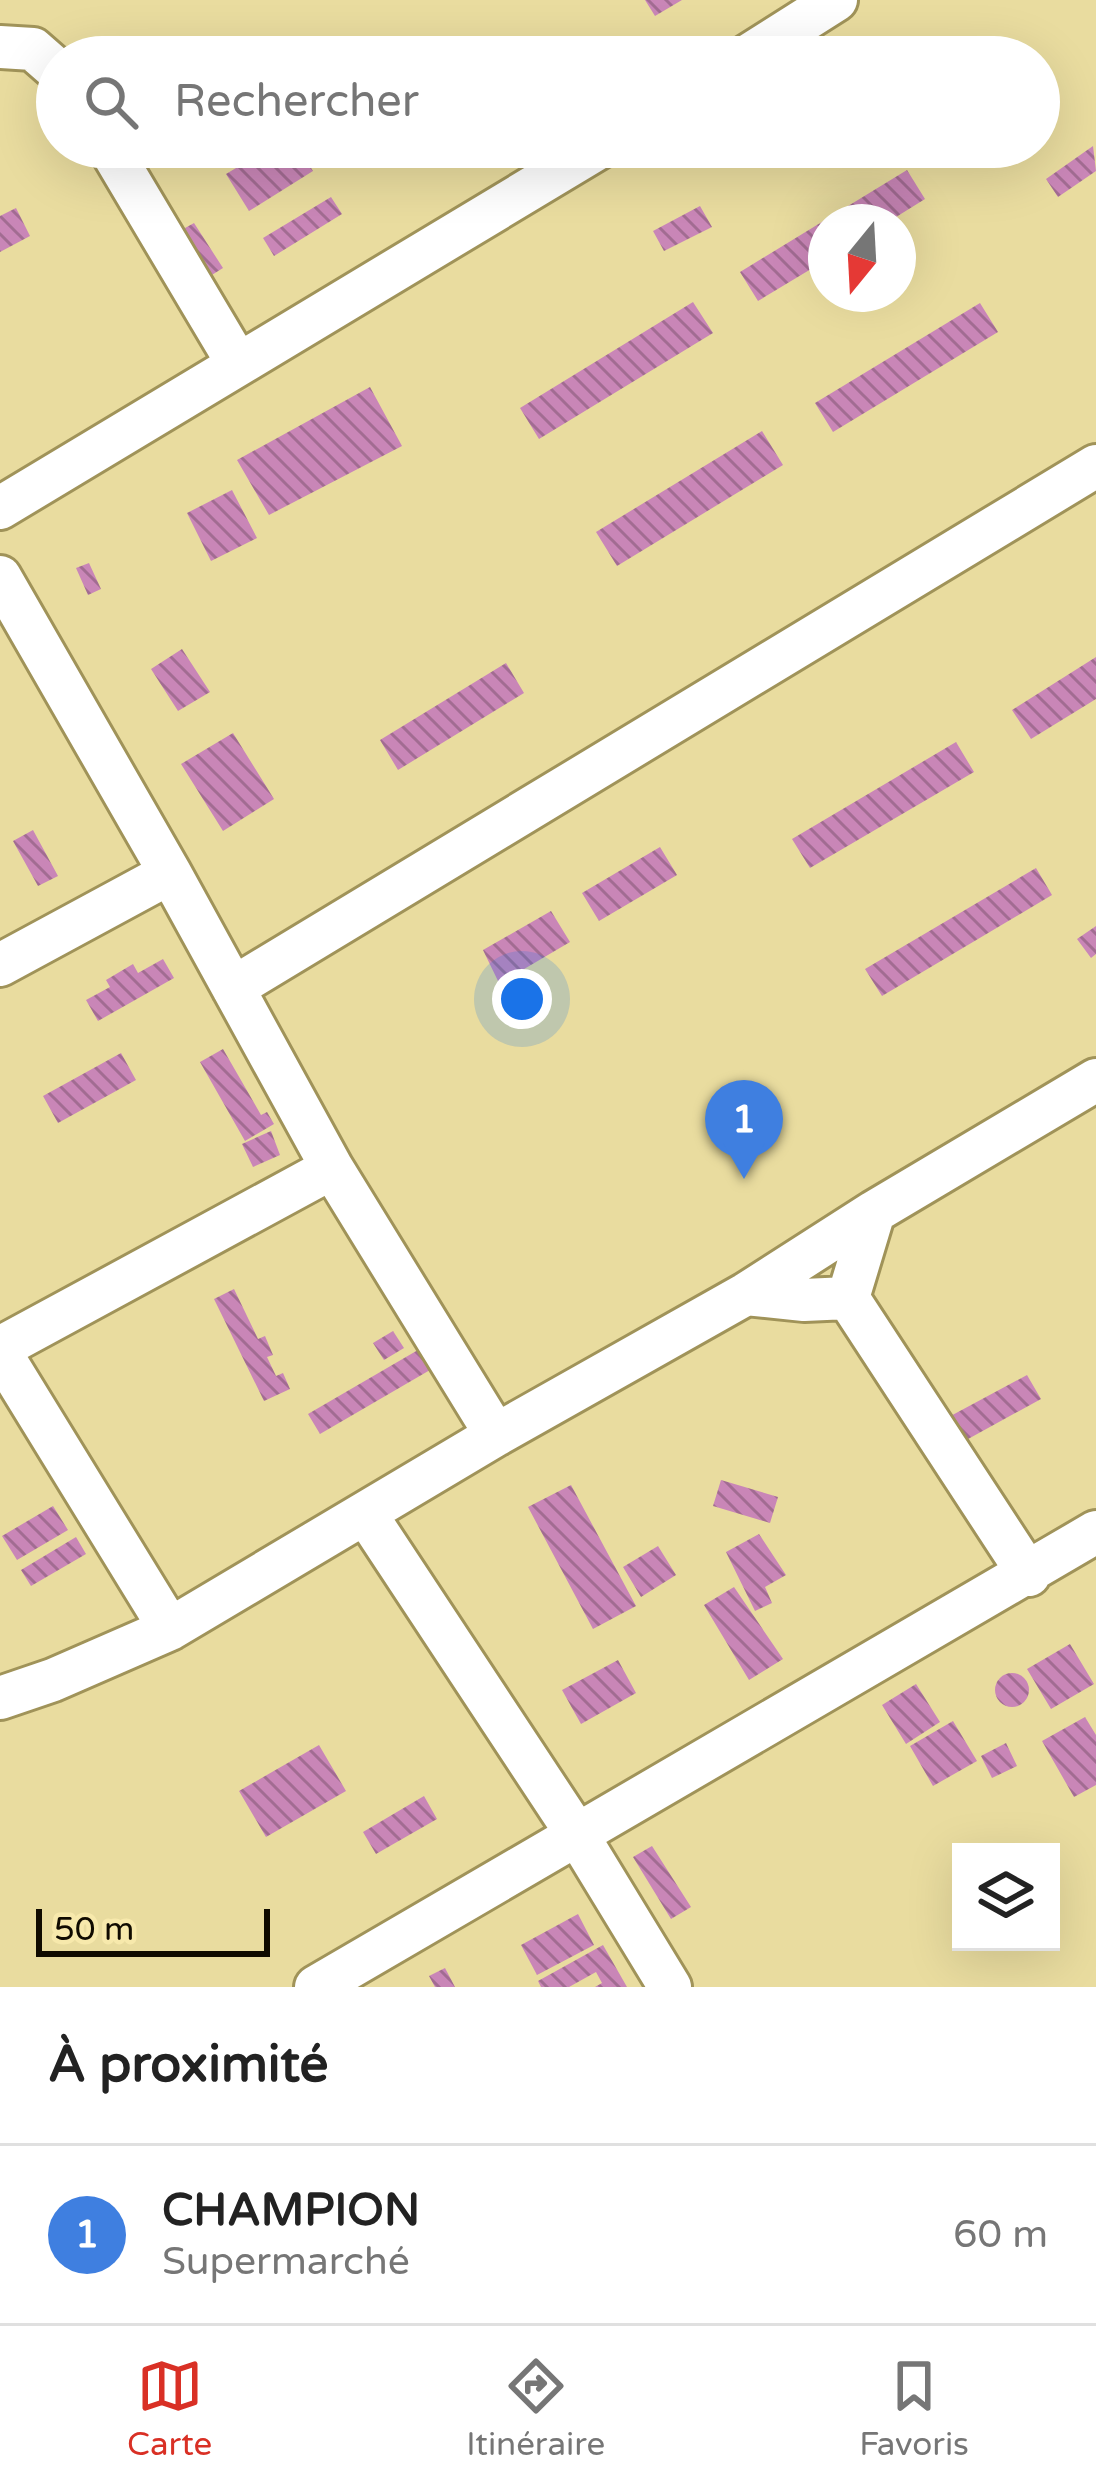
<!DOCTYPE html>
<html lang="fr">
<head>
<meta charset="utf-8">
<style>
  body { margin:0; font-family:"Varela Round",sans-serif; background:#f6f6f6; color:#222 }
  .controls { position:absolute; right:36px; bottom:36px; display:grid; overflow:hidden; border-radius:0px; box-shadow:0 12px 48px #0002 }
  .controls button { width:108px; height:108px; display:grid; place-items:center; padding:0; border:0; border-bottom:3px solid #e0e0e0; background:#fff; color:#222; font:60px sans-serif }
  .compass { position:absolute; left:808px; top:204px; width:108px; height:108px; border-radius:50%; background:#fff; box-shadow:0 12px 48px #0002; rotate:198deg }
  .scale { position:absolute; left:36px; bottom:30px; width:234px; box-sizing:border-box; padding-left:12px; border:6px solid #100b00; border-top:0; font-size:33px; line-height:42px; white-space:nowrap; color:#100b00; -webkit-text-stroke:9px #f7e9ac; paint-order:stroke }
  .you { position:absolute; left:522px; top:999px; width:42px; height:42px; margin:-30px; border:9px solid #fff; border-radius:50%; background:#1a73e8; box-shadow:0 0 0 18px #1a73e833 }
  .badge { display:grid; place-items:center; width:78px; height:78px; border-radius:50%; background:#d93025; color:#fff; font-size:39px; font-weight:700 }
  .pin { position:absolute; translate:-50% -99px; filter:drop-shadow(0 3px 6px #0008) }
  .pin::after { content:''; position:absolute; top:63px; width:42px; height:36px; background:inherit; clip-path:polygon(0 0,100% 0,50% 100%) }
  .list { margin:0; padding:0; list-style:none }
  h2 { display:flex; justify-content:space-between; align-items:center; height:156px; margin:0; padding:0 48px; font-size:51px }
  h2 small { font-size:39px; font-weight:400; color:#767676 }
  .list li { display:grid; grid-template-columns:78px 1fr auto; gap:36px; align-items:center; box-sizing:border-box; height:180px; padding:0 48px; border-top:3px solid #e0e0e0 }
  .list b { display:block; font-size:45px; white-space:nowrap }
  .list p { margin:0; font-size:39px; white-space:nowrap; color:#767676 }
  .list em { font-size:39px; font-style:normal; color:#767676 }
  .icon { flex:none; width:66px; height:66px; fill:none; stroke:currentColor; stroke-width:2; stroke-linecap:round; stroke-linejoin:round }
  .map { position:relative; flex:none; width:1096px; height:1987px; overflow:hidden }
  .search { position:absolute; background:#fff; box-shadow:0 12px 48px #0002; left:36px; right:36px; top:36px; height:132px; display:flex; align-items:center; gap:30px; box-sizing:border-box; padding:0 42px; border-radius:66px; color:#767676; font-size:45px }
  .sheet { height:336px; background:#fff }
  nav { display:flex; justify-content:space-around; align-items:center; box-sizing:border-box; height:168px; border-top:3px solid #e0e0e0; background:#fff; font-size:33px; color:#767676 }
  nav a { display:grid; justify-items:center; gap:6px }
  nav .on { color:#d93025 }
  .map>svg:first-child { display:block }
  .building { fill:url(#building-back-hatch) }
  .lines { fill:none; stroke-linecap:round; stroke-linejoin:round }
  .minor-casing { stroke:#a09359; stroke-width:48 }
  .minor { stroke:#fff; stroke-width:42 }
</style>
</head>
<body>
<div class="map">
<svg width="1096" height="1987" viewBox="0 0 1096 1987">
  <defs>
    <pattern id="building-back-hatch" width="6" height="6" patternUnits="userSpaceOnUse" patternTransform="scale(3)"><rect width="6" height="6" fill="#c986b7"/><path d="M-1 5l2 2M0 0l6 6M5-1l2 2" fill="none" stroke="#a26c92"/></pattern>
  </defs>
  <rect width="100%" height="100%" fill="#e9dc9f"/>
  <path class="building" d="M 645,0 L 682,0 L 655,16 Z
    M 1093,146 L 1096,171 L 1058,197 L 1046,179 Z
    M 271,147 L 298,147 L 313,171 L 249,211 L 226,174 Z
    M 907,170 L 925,199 L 888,222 L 826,222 L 826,260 L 758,301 L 740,272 Z
    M 331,197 L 342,214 L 274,256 L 263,238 Z
    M 700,206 L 712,227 L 664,251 L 653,231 Z
    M 16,208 L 30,236 L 0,252 L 0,216 Z
    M 194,223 L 223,268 L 207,278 L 178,232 Z
    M 693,302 L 713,333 L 539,439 L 520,408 Z
    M 980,303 L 998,332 L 833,432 L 815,403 Z
    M 370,387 L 402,446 L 269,515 L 237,460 Z
    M 762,431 L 783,465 L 617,566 L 596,532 Z
    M 232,490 L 257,538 L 211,561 L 187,513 Z
    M 89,563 L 101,589 L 88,595 L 76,568 Z
    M 182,649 L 210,692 L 178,711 L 151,669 Z
    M 1096,657 L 1096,699 L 1031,739 L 1012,710 Z
    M 506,663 L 524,693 L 398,770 L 380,740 Z
    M 233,733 L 274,799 L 223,831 L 181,764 Z
    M 956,742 L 974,772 L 810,868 L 792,839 Z
    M 33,830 L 58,876 L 38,886 L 13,841 Z
    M 660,847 L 677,875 L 599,921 L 582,893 Z
    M 1036,868 L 1052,895 L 882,996 L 865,969 Z
    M 551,911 L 570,942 L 502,982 L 498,981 L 483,950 Z
    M 1096,926 L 1096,954 L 1091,958 L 1077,939 Z
    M 163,959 L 174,978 L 98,1021 L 86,1000 L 110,987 L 106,980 L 133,964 L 138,973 Z
    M 223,1049 L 261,1115 L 267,1112 L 274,1124 L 245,1141 L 200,1062 Z
    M 121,1053 L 136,1080 L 58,1123 L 43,1096 Z
    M 271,1131 L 280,1155 L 253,1167 L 242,1144 Z
    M 234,1289 L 258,1339 L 265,1336 L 273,1355 L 267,1357 L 276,1376 L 283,1373 L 290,1389 L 264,1401 L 214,1299 Z
    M 393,1331 L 404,1348 L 384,1360 L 373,1343 Z
    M 418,1350 L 430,1370 L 320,1434 L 308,1414 Z
    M 1027,1375 L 1041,1399 L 959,1444 L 945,1419 Z
    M 721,1480 L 778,1497 L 770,1523 L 713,1506 Z
    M 571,1485 L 636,1606 L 593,1629 L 528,1507 Z
    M 53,1506 L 68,1530 L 17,1560 L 2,1536 Z
    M 759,1534 L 786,1575 L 765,1587 L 772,1603 L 755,1611 L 726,1552 Z
    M 76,1537 L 86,1554 L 31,1586 L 21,1570 Z
    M 658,1546 L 676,1575 L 641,1597 L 623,1567 Z
    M 734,1587 L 783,1659 L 749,1680 L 704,1605 Z
    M 1070,1644 L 1094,1684 L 1051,1709 L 1027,1669 Z
    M 618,1660 L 636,1693 L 581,1724 L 562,1690 Z
    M995 1690a17 17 0 1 1 34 0a17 17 0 1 1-34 0Z
    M 916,1684 L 940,1722 L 906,1744 L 882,1705 Z
    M 1085,1717 L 1096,1735 L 1096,1785 L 1074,1797 L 1042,1741 Z
    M 953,1721 L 977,1761 L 933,1786 L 910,1746 Z
    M 1006,1743 L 1017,1766 L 992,1778 L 981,1756 Z
    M 319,1745 L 346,1791 L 266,1837 L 239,1791 Z
    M 424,1796 L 437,1819 L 376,1854 L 363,1832 Z
    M 652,1846 L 691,1907 L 671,1919 L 633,1857 Z
    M 578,1914 L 594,1945 L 537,1975 L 521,1945 Z
    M 603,1945 L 627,1987 L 595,1987 L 602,1983 L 596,1972 L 569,1987 L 541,1987 L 538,1981 Z
    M 445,1968 L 455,1987 L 435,1987 L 429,1976 Z"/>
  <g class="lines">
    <g class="minor-casing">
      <path id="minor" d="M 0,47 L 33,49 L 57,70
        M 746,57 L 836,0
        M 109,147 L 238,364
        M 0,508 L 600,147
        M 0,577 L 170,873 L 332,1168 L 496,1435
        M 0,965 L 170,873
        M 233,988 L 1096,466
        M 874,1212 L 848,1298 L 1029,1575
        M 746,1294 L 804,1300 L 848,1298
        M 0,1348 L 332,1168
        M 0,1352 L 170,1629
        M 365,1513 L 578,1836 L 670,1987
        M 0,1698 L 53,1680 L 170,1629 L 496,1435 L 746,1294 L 874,1212 L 1096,1080
        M 316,1987 L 1096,1532"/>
    </g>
    <use href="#minor" class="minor"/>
  </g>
</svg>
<div class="controls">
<button><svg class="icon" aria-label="layers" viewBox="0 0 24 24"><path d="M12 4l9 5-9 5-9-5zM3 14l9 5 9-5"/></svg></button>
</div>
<svg class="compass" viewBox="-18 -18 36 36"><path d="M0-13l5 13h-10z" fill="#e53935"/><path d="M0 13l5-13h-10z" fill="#767676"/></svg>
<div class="scale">50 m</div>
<div class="you"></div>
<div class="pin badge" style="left:744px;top:1179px;background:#3f7fe0">1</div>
<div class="search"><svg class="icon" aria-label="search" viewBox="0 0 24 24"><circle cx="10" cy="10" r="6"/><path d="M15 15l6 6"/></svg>Rechercher</div>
</div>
<section class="sheet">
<h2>À proximité<small></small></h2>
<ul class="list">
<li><span class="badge" style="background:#3f7fe0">1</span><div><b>CHAMPION</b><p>Supermarché</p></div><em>60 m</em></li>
</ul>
</section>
<nav>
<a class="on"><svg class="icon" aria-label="map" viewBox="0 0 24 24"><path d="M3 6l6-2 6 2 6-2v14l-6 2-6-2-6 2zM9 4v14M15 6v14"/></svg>Carte</a>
<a><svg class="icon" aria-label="directions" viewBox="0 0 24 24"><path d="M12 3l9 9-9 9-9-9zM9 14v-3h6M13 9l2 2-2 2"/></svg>Itinéraire</a>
<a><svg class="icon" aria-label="saved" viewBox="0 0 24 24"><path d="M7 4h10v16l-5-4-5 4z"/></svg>Favoris</a>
</nav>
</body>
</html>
